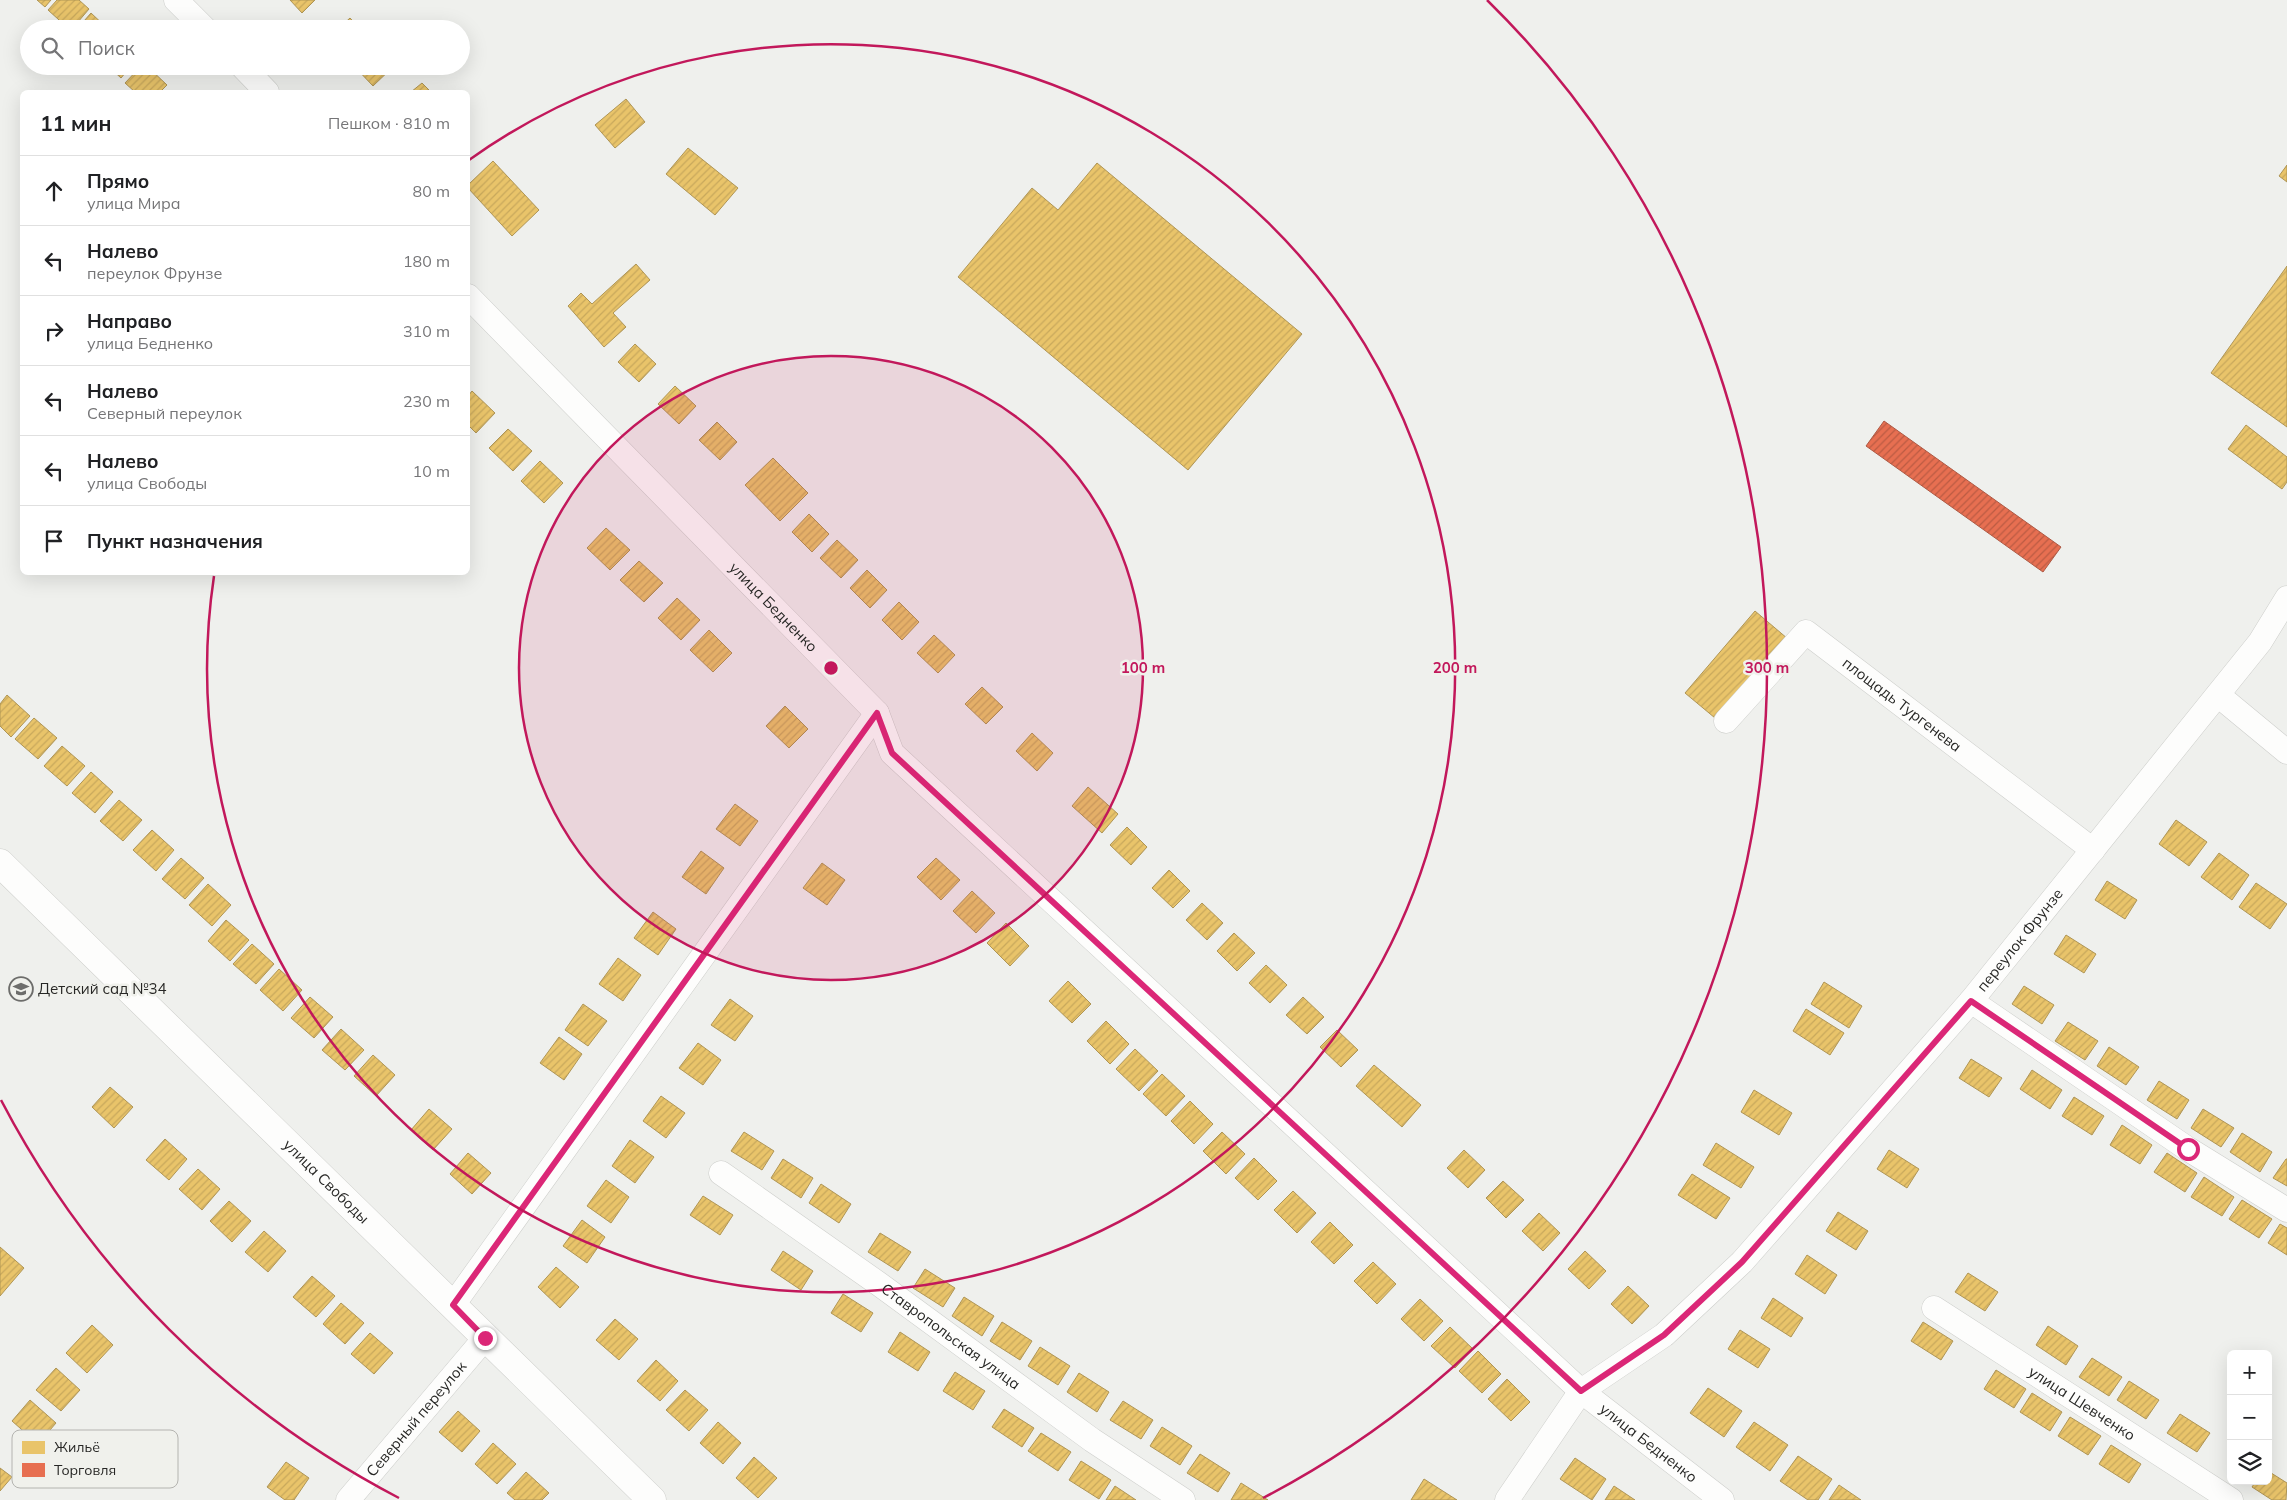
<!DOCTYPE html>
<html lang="ru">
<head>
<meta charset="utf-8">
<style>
  body { margin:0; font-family:Mulish,sans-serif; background:#f6f6f6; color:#202124 }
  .controls { position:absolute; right:15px; bottom:15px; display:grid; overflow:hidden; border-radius:8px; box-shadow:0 5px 20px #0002 }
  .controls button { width:45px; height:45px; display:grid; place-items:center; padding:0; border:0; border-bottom:1px solid #e0e0e0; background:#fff; color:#202124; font:25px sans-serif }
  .stop { position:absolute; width:15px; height:15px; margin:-11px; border:4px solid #db2777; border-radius:50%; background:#fff }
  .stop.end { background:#db2777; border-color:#fff; box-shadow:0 1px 5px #0008 }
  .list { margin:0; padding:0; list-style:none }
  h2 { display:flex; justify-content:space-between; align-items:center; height:65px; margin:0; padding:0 20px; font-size:21px }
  h2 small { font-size:16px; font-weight:400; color:#757577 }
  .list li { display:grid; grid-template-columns:32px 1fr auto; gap:15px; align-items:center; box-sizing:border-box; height:70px; padding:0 20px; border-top:1px solid #e0e0e0 }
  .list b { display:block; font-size:19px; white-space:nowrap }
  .list p { margin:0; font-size:16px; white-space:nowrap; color:#757577 }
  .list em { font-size:16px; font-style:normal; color:#757577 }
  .icon { flex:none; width:28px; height:28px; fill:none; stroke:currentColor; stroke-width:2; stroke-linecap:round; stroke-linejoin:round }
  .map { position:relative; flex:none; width:2287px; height:1500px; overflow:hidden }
  .search { position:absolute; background:#fff; box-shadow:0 5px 20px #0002; left:20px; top:20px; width:450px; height:55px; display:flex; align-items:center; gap:12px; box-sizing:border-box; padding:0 18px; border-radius:28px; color:#757577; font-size:19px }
  .panel { position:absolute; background:#fff; box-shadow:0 5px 20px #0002; left:20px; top:90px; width:450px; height:485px; border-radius:8px }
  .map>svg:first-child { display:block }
  .homes { fill:url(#homes-hatch); stroke:#af9555 }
  .shops { fill:url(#shops-hatch); stroke:#ad5944 }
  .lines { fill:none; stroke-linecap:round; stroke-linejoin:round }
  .minor-casing { stroke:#cdcecb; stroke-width:25 }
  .secondary-casing { stroke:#cdcecb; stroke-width:29 }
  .minor { stroke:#fdfdfc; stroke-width:24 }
  .secondary { stroke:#fdfdfc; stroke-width:28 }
  .route { stroke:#db2777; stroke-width:6 }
  .ring { fill:none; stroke:#c2185b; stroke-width:2.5 }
  .labels { text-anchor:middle; stroke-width:5; stroke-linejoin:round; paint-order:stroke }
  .street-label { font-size:15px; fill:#272725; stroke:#f0f1ec }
  .poi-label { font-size:15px; fill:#272725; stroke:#f0f1ec; text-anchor:start }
  .key { fill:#f0f1ec; stroke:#b4b4b0; stroke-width:1 }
  .key-label { font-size:14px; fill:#272725 }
  .centre { fill:#c2185b; stroke:#f0f1ec; stroke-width:2.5 }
  .ring-label { font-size:15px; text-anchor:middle; font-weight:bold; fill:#c2185b; stroke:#f0f1ec; stroke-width:5; stroke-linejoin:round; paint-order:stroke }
</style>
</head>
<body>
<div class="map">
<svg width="2287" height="1500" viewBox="0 0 2287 1500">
  <defs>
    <pattern id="homes-hatch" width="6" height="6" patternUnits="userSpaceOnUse" patternTransform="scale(1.25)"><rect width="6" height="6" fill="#e9c46a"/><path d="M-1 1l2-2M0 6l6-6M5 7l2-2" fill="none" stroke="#c8a85c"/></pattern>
    <pattern id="shops-hatch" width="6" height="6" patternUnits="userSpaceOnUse" patternTransform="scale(1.25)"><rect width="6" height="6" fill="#e76f51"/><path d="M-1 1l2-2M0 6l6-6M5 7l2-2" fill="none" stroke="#bb5b43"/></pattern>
  </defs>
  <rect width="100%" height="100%" fill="#eff0ed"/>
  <path class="homes" d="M 37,0 L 51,0 L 45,7 Z
    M 57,0 L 79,0 L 89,9 L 72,29 L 69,29 L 48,10 Z
    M 290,0 L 315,0 L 302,13 Z
    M 91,13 L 108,29 L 77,29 Z
    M 350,18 L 360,29 L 338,29 Z
    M 108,66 L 131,66 L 121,78 Z
    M 141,66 L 147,66 L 167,85 L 160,92 L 135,92 L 125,83 Z
    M 354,66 L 394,66 L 373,86 Z
    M 422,83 L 431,92 L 411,92 Z
    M 626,99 L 645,122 L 615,148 L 595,125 Z
    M 688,148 L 738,188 L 715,215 L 666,174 Z
    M 493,161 L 539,210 L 512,236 L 468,188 L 468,185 Z
    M 1097,163 L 1302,334 L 1188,470 L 958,277 L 1032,188 L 1058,210 Z
    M 2287,165 L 2287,182 L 2279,176 Z
    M 636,264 L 650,280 L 613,313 L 626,327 L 604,347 L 568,306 L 581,293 L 592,304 Z
    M 2287,266 L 2287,427 L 2211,373 Z
    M 635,344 L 656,364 L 639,382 L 618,362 Z
    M 675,386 L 696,406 L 679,424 L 658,404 Z
    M 472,391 L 495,413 L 476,433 L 468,425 L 468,396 Z
    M 717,422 L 737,442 L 720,460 L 699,440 Z
    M 2246,425 L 2287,457 L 2287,482 L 2282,489 L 2228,449 Z
    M 508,429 L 532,451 L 513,471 L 489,448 Z
    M 773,458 L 808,493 L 780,521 L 745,485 Z
    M 540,461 L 563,483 L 544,503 L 521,481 Z
    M 809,514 L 829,534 L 812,552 L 792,532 Z
    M 606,528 L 630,550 L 610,570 L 587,548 Z
    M 837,540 L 858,560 L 841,578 L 820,558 Z
    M 639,561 L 663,583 L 644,602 L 620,580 Z
    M 867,570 L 887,590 L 870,608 L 850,588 Z
    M 677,598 L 700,620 L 681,640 L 658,618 Z
    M 899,602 L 919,622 L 902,640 L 882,620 Z
    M 1755,611 L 1788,639 L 1715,718 L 1685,693 Z
    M 709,630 L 732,653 L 713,672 L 690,650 Z
    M 934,635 L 955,655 L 938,673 L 917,653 Z
    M 982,687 L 1003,707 L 986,724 L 965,704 Z
    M 7,695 L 30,716 L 11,737 L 0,726 L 0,704 Z
    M 785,706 L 808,729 L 789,748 L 766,726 Z
    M 34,718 L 57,738 L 38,759 L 15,739 Z
    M 1032,733 L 1053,753 L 1037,771 L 1016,751 Z
    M 62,746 L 85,766 L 67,786 L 44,766 Z
    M 91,772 L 113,792 L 95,813 L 72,793 Z
    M 1088,787 L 1118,814 L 1102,833 L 1072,806 Z
    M 119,800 L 142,820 L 123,841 L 100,821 Z
    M 735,804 L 758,821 L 740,846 L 716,829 Z
    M 2176,820 L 2207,842 L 2189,866 L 2159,844 Z
    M 1127,827 L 1147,847 L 1131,865 L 1110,845 Z
    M 152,830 L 174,850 L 156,871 L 133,850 Z
    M 701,851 L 724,868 L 706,894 L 682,877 Z
    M 2219,853 L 2249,875 L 2232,900 L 2201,877 Z
    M 181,858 L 204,878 L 185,899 L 162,879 Z
    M 936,858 L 960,880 L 941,900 L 917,877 Z
    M 822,863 L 845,880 L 827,905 L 803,888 Z
    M 1169,870 L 1190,891 L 1173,908 L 1152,888 Z
    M 2107,881 L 2137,900 L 2125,919 L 2095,900 Z
    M 2256,883 L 2287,904 L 2270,929 L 2239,907 Z
    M 208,884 L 231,905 L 212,926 L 189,905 Z
    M 972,891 L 995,913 L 976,933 L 953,911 Z
    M 1202,903 L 1223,923 L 1207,940 L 1186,920 Z
    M 653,912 L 676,929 L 658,955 L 634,938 Z
    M 226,920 L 249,940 L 230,961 L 208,941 Z
    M 1006,923 L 1029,946 L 1010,966 L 987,943 Z
    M 1234,933 L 1255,953 L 1237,971 L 1217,951 Z
    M 2066,935 L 2096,954 L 2084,973 L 2054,954 Z
    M 252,944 L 274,964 L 256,984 L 233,964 Z
    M 618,958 L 641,975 L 623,1001 L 599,984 Z
    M 1266,965 L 1287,985 L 1270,1003 L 1249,983 Z
    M 279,969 L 302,990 L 283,1011 L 260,990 Z
    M 1068,981 L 1091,1004 L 1072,1023 L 1049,1001 Z
    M 1824,982 L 1862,1006 L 1849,1028 L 1811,1004 Z
    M 2024,986 L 2054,1005 L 2042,1024 L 2012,1004 Z
    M 310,997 L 333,1017 L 314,1038 L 291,1018 Z
    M 1303,997 L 1324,1017 L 1307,1034 L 1286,1015 Z
    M 730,999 L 753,1016 L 735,1041 L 711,1025 Z
    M 583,1004 L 607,1021 L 588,1046 L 565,1030 Z
    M 1806,1009 L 1844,1033 L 1830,1055 L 1793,1031 Z
    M 1106,1021 L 1129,1044 L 1110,1064 L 1087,1041 Z
    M 2068,1022 L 2098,1041 L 2085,1060 L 2055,1041 Z
    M 341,1029 L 364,1050 L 345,1070 L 322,1050 Z
    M 1337,1030 L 1358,1050 L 1341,1067 L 1320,1047 Z
    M 559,1037 L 582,1054 L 564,1080 L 540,1063 Z
    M 698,1043 L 721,1060 L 703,1085 L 679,1068 Z
    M 2109,1047 L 2139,1067 L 2126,1085 L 2097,1066 Z
    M 1135,1049 L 1158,1071 L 1139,1091 L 1116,1069 Z
    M 373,1055 L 395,1075 L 376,1096 L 354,1076 Z
    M 1971,1059 L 2002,1078 L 1989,1097 L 1959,1078 Z
    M 1374,1065 L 1421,1105 L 1402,1127 L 1356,1086 Z
    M 2032,1070 L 2062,1090 L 2050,1109 L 2020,1089 Z
    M 1162,1074 L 1185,1096 L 1166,1116 L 1143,1094 Z
    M 2159,1081 L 2189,1100 L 2177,1119 L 2147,1100 Z
    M 110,1087 L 133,1107 L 114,1128 L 92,1107 Z
    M 1754,1090 L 1792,1113 L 1779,1135 L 1741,1112 Z
    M 661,1096 L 685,1113 L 666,1138 L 643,1121 Z
    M 2074,1097 L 2104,1116 L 2092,1135 L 2062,1116 Z
    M 1190,1101 L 1213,1124 L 1194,1144 L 1171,1121 Z
    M 429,1109 L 452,1129 L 433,1150 L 411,1130 Z
    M 2203,1109 L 2234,1128 L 2221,1147 L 2191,1128 Z
    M 2122,1125 L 2152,1145 L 2140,1164 L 2110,1145 Z
    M 744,1132 L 774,1151 L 762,1170 L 731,1151 Z
    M 1222,1132 L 1245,1154 L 1226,1174 L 1203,1151 Z
    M 2242,1133 L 2272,1152 L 2260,1172 L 2230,1152 Z
    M 165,1139 L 187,1159 L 169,1180 L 146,1160 Z
    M 630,1140 L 654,1157 L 635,1183 L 612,1166 Z
    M 1716,1143 L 1754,1167 L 1741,1188 L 1703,1165 Z
    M 1464,1150 L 1485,1170 L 1468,1188 L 1447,1168 Z
    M 1889,1150 L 1919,1169 L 1907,1188 L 1877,1169 Z
    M 468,1153 L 491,1173 L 472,1194 L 450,1174 Z
    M 2167,1153 L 2197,1173 L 2185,1192 L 2154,1172 Z
    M 1254,1158 L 1277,1181 L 1258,1200 L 1235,1178 Z
    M 783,1159 L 813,1178 L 801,1198 L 771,1178 Z
    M 2286,1159 L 2287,1159 L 2287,1186 L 2273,1178 Z
    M 198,1169 L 220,1189 L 202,1210 L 179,1189 Z
    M 1692,1174 L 1730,1198 L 1716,1219 L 1678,1195 Z
    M 2204,1177 L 2234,1197 L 2222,1216 L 2191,1197 Z
    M 606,1180 L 629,1197 L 611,1223 L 587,1206 Z
    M 1503,1181 L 1524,1200 L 1506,1218 L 1486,1198 Z
    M 821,1184 L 851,1204 L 839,1223 L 809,1203 Z
    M 1293,1191 L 1316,1213 L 1297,1233 L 1274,1210 Z
    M 703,1196 L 733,1215 L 720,1235 L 690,1215 Z
    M 2242,1200 L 2272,1219 L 2259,1238 L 2229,1219 Z
    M 229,1201 L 251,1221 L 232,1242 L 210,1221 Z
    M 1838,1212 L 1868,1231 L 1856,1250 L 1826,1231 Z
    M 1539,1213 L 1560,1233 L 1543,1251 L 1522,1231 Z
    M 582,1220 L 605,1237 L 587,1263 L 563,1246 Z
    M 1330,1222 L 1353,1245 L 1334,1264 L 1311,1242 Z
    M 2280,1224 L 2287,1228 L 2287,1255 L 2268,1243 Z
    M 264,1231 L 286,1251 L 268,1272 L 245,1252 Z
    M 880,1233 L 911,1252 L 898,1271 L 868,1252 Z
    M 0,1247 L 24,1268 L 0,1296 Z
    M 783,1251 L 813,1271 L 801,1290 L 771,1270 Z
    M 1585,1251 L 1606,1271 L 1589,1289 L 1568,1269 Z
    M 1807,1255 L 1837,1275 L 1825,1294 L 1795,1274 Z
    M 1373,1262 L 1396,1284 L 1377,1304 L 1354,1281 Z
    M 556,1267 L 579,1287 L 560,1308 L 538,1287 Z
    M 925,1269 L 955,1288 L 943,1307 L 913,1288 Z
    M 1968,1273 L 1998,1292 L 1985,1311 L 1955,1292 Z
    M 312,1276 L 335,1296 L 316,1317 L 293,1297 Z
    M 1628,1286 L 1649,1306 L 1632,1324 L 1611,1304 Z
    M 843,1294 L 873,1313 L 861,1332 L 831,1313 Z
    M 964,1297 L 994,1316 L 982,1336 L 952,1316 Z
    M 1773,1298 L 1803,1318 L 1791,1337 L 1761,1318 Z
    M 1420,1299 L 1443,1321 L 1424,1341 L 1401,1319 Z
    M 341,1303 L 364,1323 L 345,1344 L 323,1324 Z
    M 615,1319 L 638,1339 L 619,1360 L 596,1340 Z
    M 1002,1322 L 1032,1341 L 1020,1360 L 990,1341 Z
    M 1923,1322 L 1953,1341 L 1941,1360 L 1911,1341 Z
    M 92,1325 L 113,1345 L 87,1373 L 66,1353 Z
    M 2048,1326 L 2078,1346 L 2066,1365 L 2036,1345 Z
    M 1450,1327 L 1473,1349 L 1455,1368 L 1431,1346 Z
    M 1740,1330 L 1770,1349 L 1758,1368 L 1728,1349 Z
    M 900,1332 L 930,1352 L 918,1371 L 888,1352 Z
    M 370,1333 L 393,1353 L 374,1374 L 351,1354 Z
    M 1040,1347 L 1070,1366 L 1058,1385 L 1028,1366 Z
    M 1478,1351 L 1501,1374 L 1482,1393 L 1459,1371 Z
    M 2092,1358 L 2122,1377 L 2109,1396 L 2079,1377 Z
    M 656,1360 L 678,1381 L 660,1401 L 637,1381 Z
    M 56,1368 L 80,1390 L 61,1411 L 36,1390 Z
    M 1996,1370 L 2026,1389 L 2014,1408 L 1984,1389 Z
    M 955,1372 L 985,1391 L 973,1410 L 943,1391 Z
    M 1079,1373 L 1109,1392 L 1097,1412 L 1067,1392 Z
    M 1507,1379 L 1530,1402 L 1511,1421 L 1488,1399 Z
    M 2129,1381 L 2159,1400 L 2146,1419 L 2117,1400 Z
    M 1708,1388 L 1742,1411 L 1724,1437 L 1690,1413 Z
    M 685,1390 L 708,1410 L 689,1431 L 666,1410 Z
    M 2032,1393 L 2062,1412 L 2050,1431 L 2020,1412 Z
    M 30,1400 L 56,1423 L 38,1444 L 12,1421 Z
    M 1123,1401 L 1153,1420 L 1141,1439 L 1110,1420 Z
    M 1004,1409 L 1034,1428 L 1022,1447 L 992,1427 Z
    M 458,1411 L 480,1431 L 462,1452 L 439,1432 Z
    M 2180,1414 L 2210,1433 L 2197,1452 L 2167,1433 Z
    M 2070,1417 L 2101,1436 L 2088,1455 L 2058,1436 Z
    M 718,1422 L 741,1443 L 723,1464 L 700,1443 Z
    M 1754,1422 L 1788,1445 L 1770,1471 L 1736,1447 Z
    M 1162,1427 L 1192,1446 L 1180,1465 L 1150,1446 Z
    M 1041,1433 L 1071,1452 L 1058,1471 L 1028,1451 Z
    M 493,1443 L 516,1464 L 497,1484 L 475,1464 Z
    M 2111,1445 L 2141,1464 L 2129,1483 L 2099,1464 Z
    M 1200,1454 L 1230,1473 L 1218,1492 L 1187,1473 Z
    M 1798,1456 L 1832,1479 L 1818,1500 L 1808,1500 L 1780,1481 Z
    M 754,1457 L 777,1478 L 758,1498 L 736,1478 Z
    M 1575,1458 L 1606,1479 L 1592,1500 L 1560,1479 Z
    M 1081,1461 L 1111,1480 L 1099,1499 L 1069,1480 Z
    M 286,1462 L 309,1478 L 294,1500 L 285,1500 L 267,1487 Z
    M 0,1468 L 12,1477 L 0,1491 Z
    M 2268,1471 L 2287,1483 L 2286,1500 L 2272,1500 L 2252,1487 L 2256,1481 L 2268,1481 Z
    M 526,1472 L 549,1493 L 542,1500 L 515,1500 L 507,1493 Z
    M 1424,1479 L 1457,1500 L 1411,1500 Z
    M 1241,1483 L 1268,1500 L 1231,1500 Z
    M 1839,1485 L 1861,1500 L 1829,1500 Z
    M 1115,1486 L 1136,1500 L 1106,1500 Z
    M 1614,1486 L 1635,1500 L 1605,1500 Z"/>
  <path class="shops" d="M 1884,421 L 2061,547 L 2043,572 L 1866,446 Z"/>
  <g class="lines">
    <g class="minor-casing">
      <g id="minor">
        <path d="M 176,0 L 205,29"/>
        <path d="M 242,66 L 267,92"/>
        <path id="s1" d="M 468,296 L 877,713 L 892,753 L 1581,1391 L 1722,1500"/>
        <path d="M 2218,695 L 2287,752"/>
        <path id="s2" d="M 1726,721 L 1806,632 L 2093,850"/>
        <path d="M 1971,1001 L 2188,1149 L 2287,1210"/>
        <path id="s3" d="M 721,1173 L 879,1284 L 1092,1440 L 1183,1500"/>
        <path d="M 453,1305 L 877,713"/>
        <path id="s4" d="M 1934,1308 L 2231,1500"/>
        <path id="s5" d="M 348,1500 L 485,1338"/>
        <path id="s6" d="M 1507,1500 L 1581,1391 L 1664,1335 L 1742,1262 L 1971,1001 L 2260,642 L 2287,598"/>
      </g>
    </g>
    <g class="secondary-casing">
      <g id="secondary">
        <path id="s7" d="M 0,863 L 652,1500"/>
      </g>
    </g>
    <use href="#minor" class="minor"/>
    <use href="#secondary" class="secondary"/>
  </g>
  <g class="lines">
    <path class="route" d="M 485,1338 L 453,1305 L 877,713 L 892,753 L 1581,1391 L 1664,1335 L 1742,1262 L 1971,1001 L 2188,1149"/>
  </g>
  <circle cx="831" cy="668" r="312" fill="#c2185b" fill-opacity=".12"/>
  <g class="ring">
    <circle cx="831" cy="668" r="312"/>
    <path d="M469 160A624 624 0 1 1 214 576"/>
    <path d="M399 1498A936 936 0 0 1 1 1100M1487 0A936 936 0 0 1 1263 1498"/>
  </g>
  <defs>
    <g id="school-ring" transform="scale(1.25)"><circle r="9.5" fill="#f0f1ec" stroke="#6d6d6b" stroke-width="1.5"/><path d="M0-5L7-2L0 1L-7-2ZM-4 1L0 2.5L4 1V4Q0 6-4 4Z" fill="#6d6d6b"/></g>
  </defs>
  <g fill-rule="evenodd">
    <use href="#school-ring" x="21" y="989"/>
  </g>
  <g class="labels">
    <g class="street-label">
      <text dy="5" stroke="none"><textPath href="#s1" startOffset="436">улица Бедненко</textPath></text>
      <text dy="5" stroke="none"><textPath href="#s2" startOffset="240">площадь Тургенева</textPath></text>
      <text dy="5" stroke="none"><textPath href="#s6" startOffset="764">переулок Фрунзе</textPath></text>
      <text dy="5" stroke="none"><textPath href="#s7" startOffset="456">улица Свободы</textPath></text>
      <text dy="5" stroke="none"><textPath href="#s3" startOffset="282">Ставропольская улица</textPath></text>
      <text dy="5" stroke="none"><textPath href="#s4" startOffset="176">улица Шевченко</textPath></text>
      <text dy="5" stroke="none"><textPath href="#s5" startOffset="106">Северный переулок</textPath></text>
      <text dy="5" stroke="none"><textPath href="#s1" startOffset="1651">улица Бедненко</textPath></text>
    </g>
    <g class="poi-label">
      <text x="38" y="994">Детский сад №34</text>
    </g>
  </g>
  <rect x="12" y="1430" width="166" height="58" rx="8" class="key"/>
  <rect x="22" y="1441" width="23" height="13" fill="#e9c46a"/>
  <rect x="22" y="1463" width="23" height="14" fill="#e76f51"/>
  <g class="key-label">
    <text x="54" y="1452">Жильё</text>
    <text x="54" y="1475">Торговля</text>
  </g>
  <circle cx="831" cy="668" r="8" class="centre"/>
  <g class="ring-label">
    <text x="1143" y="673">100 m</text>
    <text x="1455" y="673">200 m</text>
    <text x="1767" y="673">300 m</text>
  </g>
</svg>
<div class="controls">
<button>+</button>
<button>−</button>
<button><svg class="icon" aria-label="layers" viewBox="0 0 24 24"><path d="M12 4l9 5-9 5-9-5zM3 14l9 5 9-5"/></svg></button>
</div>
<div class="stop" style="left:2188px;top:1149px"></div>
<div class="stop end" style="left:485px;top:1338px"></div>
<div class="search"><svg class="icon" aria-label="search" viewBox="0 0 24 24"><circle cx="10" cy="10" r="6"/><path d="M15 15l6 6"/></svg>Поиск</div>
<section class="panel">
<h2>11 мин<small>Пешком · 810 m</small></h2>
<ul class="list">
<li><svg class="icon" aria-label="ahead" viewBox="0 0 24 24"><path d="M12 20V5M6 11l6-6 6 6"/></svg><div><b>Прямо</b><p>улица Мира</p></div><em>80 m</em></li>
<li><svg class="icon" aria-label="left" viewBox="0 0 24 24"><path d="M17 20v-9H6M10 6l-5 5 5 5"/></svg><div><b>Налево</b><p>переулок Фрунзе</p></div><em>180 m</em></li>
<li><svg class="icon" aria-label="right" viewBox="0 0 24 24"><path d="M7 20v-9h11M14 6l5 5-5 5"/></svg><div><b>Направо</b><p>улица Бедненко</p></div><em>310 m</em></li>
<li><svg class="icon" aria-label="left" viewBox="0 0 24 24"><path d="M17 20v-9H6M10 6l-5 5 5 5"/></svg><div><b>Налево</b><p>Северный переулок</p></div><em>230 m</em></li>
<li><svg class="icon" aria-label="left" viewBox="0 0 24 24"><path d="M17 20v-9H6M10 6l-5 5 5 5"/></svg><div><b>Налево</b><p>улица Свободы</p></div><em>10 m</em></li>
<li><svg class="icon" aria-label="arrive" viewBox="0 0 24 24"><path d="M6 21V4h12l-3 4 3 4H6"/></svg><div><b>Пункт назначения</b></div></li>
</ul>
</section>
</div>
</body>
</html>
